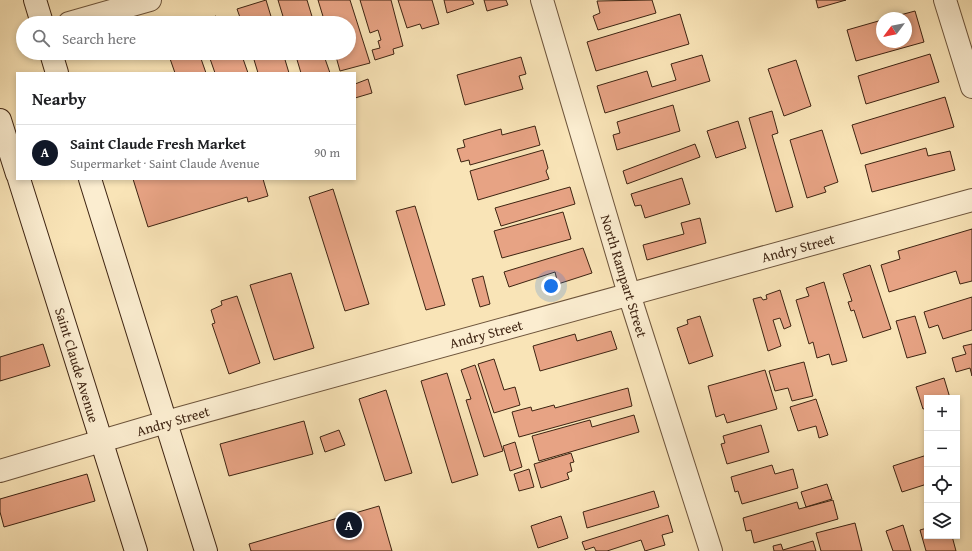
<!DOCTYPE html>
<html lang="en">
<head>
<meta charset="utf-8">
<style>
  body { margin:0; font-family:"Gentium Book Plus",serif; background:#f2f2f2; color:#202124 }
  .controls { position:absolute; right:12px; bottom:12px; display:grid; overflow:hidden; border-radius:0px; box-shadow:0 2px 6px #0003 }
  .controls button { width:36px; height:36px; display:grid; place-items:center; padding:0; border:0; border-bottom:1px solid #e0e0e0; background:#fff; color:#202124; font:20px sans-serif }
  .compass { position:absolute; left:876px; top:12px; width:36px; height:36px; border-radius:50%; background:#fff; box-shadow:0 2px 6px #0003; rotate:238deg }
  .you { position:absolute; left:551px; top:286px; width:14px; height:14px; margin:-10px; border:3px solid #fff; border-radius:50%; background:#1a73e8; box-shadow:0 0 0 6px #1a73e833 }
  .badge { display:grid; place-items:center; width:26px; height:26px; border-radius:50%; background:#111827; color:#fff; font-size:13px; font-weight:700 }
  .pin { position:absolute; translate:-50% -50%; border:2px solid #fff; box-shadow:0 1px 4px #0006 }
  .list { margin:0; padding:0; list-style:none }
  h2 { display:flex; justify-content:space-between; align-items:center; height:52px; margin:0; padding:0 16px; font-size:17px }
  h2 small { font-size:13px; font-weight:400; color:#757577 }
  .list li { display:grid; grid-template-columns:26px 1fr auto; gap:12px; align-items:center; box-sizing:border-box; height:56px; padding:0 16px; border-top:1px solid #e0e0e0 }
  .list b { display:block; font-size:15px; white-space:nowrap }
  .list p { margin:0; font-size:13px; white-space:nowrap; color:#757577 }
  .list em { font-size:13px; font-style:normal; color:#757577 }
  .icon { flex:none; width:22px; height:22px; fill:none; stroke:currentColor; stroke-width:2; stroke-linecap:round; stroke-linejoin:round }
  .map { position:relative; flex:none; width:972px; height:551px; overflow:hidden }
  .search { position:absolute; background:#fff; box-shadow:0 2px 6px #0003; left:16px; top:16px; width:340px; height:44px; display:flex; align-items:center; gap:10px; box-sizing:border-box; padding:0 14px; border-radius:22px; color:#757577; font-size:15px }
  .panel { position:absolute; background:#fff; box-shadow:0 2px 6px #0003; left:16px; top:72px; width:340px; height:108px; border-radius:0px }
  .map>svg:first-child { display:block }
  .building { fill:#e7a384; stroke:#3e2412 }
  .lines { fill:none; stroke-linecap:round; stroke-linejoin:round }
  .minor-casing { stroke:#6d543b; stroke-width:24 }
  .secondary-casing { stroke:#3e2412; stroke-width:24 }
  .minor { stroke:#fbedd0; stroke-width:22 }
  .secondary { stroke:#fbedd0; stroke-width:22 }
  .labels { text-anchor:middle; stroke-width:3.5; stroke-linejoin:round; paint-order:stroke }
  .street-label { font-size:14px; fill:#3e2412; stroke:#fbedd0 }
</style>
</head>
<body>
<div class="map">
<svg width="972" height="551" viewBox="0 0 972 551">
  <rect width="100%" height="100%" fill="#f9e4b7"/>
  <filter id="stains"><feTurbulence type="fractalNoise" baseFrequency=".005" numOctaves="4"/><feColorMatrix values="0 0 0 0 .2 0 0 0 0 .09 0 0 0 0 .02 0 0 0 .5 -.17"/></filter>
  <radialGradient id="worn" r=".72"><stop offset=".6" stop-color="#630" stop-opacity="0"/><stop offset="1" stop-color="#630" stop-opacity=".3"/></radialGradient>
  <path class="building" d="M 266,0 L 273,23 L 242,23 L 237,9 Z
    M 278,0 L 307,0 L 314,23 L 285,23 Z
    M 318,0 L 350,0 L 370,63 L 340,71 L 335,53 L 349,53 L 349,23 L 325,23 Z
    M 360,0 L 391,0 L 403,46 L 393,49 L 394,54 L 375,60 L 372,50 L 380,48 L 378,41 L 381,40 L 378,30 L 370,33 Z
    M 398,0 L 432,0 L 439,24 L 422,29 L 420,24 L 407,28 Z
    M 444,0 L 472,0 L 474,4 L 447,13 Z
    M 484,0 L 506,0 L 508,5 L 487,11 Z
    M 652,0 L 656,13 L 598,30 L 593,16 L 600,13 L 597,1 Z
    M 816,0 L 846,0 L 818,8 Z
    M 915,11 L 924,42 L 856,61 L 847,30 L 882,20 L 882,42 L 906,42 L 906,18 L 889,18 Z
    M 680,14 L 689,44 L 596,71 L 587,42 Z
    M 216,16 L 218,23 L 199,23 L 198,22 Z
    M 168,53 L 199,53 L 206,73 L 175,73 Z
    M 208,53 L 241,53 L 248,73 L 215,73 Z
    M 252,53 L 283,53 L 289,73 L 258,73 Z
    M 295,53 L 323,53 L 330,73 L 301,73 Z
    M 930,54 L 939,82 L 866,104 L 858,76 Z
    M 702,55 L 710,81 L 605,113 L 597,86 L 647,71 L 652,87 L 676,80 L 671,64 Z
    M 521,57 L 526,74 L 519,76 L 523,89 L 465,105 L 457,75 Z
    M 796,60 L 811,106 L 784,116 L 768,69 Z
    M 368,79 L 372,93 L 355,98 L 355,84 Z
    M 945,97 L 954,127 L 861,154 L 852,125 Z
    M 673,105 L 680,131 L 617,150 L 613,135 L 620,133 L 617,122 Z
    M 772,111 L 778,133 L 772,135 L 793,207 L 776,212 L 749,118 Z
    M 738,121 L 746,148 L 716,158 L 707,131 Z
    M 535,126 L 540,145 L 470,165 L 469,160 L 461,162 L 457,149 L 465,147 L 463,140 L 501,129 L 502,135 Z
    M 822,130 L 838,182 L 824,187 L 826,192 L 807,198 L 790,140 Z
    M 695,144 L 700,157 L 627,184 L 623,171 Z
    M 926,148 L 928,156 L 950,151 L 955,170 L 872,192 L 865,165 Z
    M 543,150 L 548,168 L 546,171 L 549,179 L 478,200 L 470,171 Z
    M 682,178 L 690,204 L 645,218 L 641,205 L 635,206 L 631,194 Z
    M 133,179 L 263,179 L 268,196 L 248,202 L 247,197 L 148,227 Z
    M 570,187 L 575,204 L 501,226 L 495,208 Z
    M 333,189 L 369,304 L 345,311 L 309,197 Z
    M 415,206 L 445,305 L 426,310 L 396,211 Z
    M 563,212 L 571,239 L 502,258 L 494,231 Z
    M 700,218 L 706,243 L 647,260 L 643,245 L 684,234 L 681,223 Z
    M 972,229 L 972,281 L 960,284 L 956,271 L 889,292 L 881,265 L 900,259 L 898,251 Z
    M 583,248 L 592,273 L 558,284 L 555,272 L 509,287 L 504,272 Z
    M 870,265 L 891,329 L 863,338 L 854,310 L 851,311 L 848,302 L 852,301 L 843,274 Z
    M 291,273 L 314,348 L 274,360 L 250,285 Z
    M 483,276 L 490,304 L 480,307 L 472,279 Z
    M 824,282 L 847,361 L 832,365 L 829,354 L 817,358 L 813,342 L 809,344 L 796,300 L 809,296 L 806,288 Z
    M 780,290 L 791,326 L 784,329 L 780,318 L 773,320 L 781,346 L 768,351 L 753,299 L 761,297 L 763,300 L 767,299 L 766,295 Z
    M 237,296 L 260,363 L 229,374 L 212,324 L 215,323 L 211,310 L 222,305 L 221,301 Z
    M 972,297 L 972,330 L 943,339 L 938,325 L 929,328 L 924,312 Z
    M 700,316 L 713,356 L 689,364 L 677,328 L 688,324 L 687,320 Z
    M 915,316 L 926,353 L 907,358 L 896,321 Z
    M 611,331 L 617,349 L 540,371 L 533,346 L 575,334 L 577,341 Z
    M 43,344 L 50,366 L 0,381 L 0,357 Z
    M 972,344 L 972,376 L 970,368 L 956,372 L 952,358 L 966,354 L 963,346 Z
    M 494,359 L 504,390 L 515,387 L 520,405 L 494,413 L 478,364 Z
    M 804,362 L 813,396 L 792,401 L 788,388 L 775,391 L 769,371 Z
    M 475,365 L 503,451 L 484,457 L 466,400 L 471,399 L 461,370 Z
    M 765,370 L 777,409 L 727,423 L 724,414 L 716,417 L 708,386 Z
    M 447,373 L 478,475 L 452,483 L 421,381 Z
    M 944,378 L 950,398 L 927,398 L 927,408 L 923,409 L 916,387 Z
    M 628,388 L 632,406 L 519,437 L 512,412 L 531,407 L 532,411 L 554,405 L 555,408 Z
    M 386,390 L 412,473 L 385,481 L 359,399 Z
    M 816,399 L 828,435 L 819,438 L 816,426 L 798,431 L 790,407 Z
    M 634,415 L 639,432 L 539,461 L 532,436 L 590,420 L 592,427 Z
    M 304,421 L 313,454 L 229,476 L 220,444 Z
    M 761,425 L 769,452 L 727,464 L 721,444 L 725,443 L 723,436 Z
    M 339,430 L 345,445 L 325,452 L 320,437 Z
    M 515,442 L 522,467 L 510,471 L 503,446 Z
    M 571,453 L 574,462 L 570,463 L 572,471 L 567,473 L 569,479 L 541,488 L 534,464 Z
    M 927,455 L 927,484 L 902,492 L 893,466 Z
    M 772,465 L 775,474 L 793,469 L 798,488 L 742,504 L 738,491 L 735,492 L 731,477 Z
    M 529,469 L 534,487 L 519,491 L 514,474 Z
    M 87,474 L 95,501 L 4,527 L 0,512 L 0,499 Z
    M 827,484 L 832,499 L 806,507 L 801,492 Z
    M 654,491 L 659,507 L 587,528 L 583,512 Z
    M 833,500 L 838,519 L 754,543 L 751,530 L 746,531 L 743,518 L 797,502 L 799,509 Z
    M 379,506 L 392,551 L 251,551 L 249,544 Z
    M 668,515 L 673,532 L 662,535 L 665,545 L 645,551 L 641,540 L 607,551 L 596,551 L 594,547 L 585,550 L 582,542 Z
    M 561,516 L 568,538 L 538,548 L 531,526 Z
    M 855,523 L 862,551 L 821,551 L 816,533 Z
    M 903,525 L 911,551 L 893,551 L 886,531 Z
    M 927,528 L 927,536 L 952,536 L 956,551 L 926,551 L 920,530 Z
    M 813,541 L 816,551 L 774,551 L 773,546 L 781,544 L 783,550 Z"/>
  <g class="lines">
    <g class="minor-casing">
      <path id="minor" d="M 542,0 L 629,294 L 711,551
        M 945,0 L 972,87
        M 69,23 L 150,0
        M 0,471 L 166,422 L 972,200"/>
    </g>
    <g class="secondary-casing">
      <path id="secondary" d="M 35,0 L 42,23
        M 51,53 L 57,73
        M 0,120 L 17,174
        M 19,179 L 136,551
        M 90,179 L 206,551"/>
    </g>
    <use href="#minor" class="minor"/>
    <use href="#secondary" class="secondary"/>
  </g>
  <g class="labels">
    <g class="street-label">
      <text transform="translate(798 248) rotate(-15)" y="5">Andry Street</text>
      <text transform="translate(624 276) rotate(73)" y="5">North Rampart Street</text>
      <text transform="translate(486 334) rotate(-15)" y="5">Andry Street</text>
      <text transform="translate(77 365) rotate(73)" y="5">Saint Claude Avenue</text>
      <text transform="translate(173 421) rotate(-16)" y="5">Andry Street</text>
    </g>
  </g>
  <rect width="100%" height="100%" filter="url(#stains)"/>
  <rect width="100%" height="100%" fill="url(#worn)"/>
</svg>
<div class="controls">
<button>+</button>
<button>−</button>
<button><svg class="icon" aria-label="locate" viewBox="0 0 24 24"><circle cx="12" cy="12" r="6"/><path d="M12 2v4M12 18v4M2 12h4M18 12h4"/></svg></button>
<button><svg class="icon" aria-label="layers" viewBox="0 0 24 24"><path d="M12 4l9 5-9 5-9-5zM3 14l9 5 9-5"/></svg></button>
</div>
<svg class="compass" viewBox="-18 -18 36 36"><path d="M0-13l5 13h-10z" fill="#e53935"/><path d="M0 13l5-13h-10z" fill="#757577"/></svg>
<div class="you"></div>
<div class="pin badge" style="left:349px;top:525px">A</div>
<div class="search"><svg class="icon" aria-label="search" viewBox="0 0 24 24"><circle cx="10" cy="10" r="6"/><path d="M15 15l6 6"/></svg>Search here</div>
<section class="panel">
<h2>Nearby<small></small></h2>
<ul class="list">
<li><span class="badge">A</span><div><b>Saint Claude Fresh Market</b><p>Supermarket · Saint Claude Avenue</p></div><em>90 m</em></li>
</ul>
</section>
</div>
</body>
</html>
